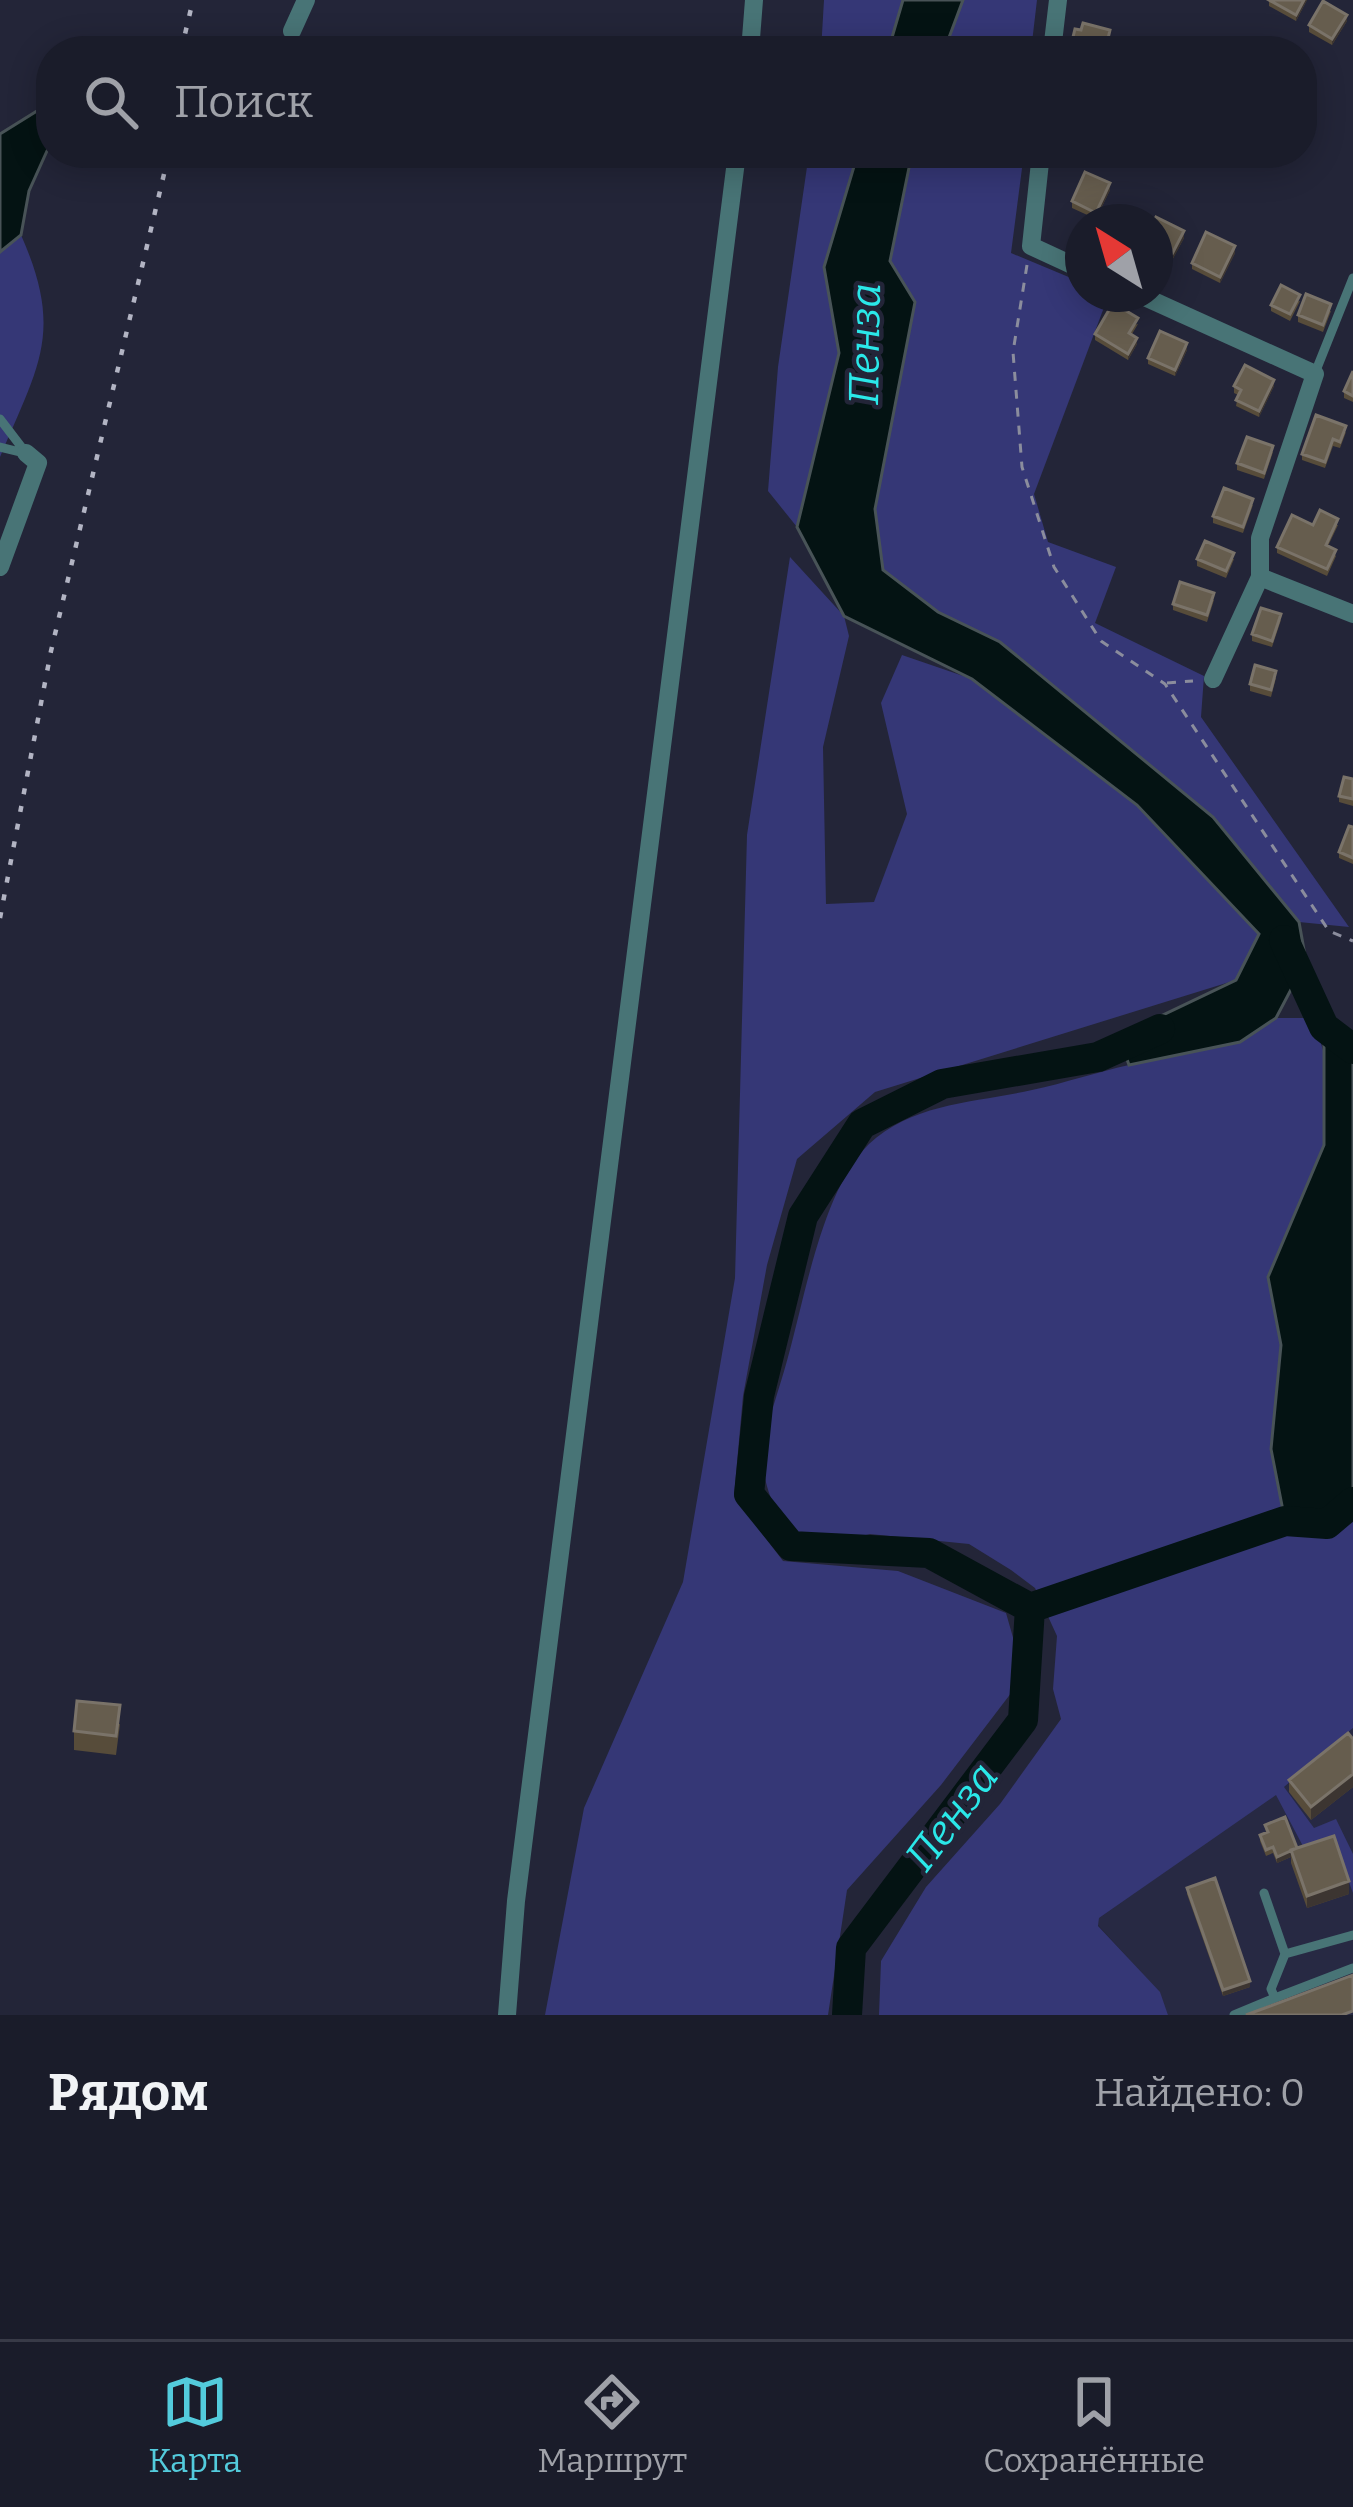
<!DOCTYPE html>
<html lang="ru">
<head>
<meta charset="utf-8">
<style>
  body { margin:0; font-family:Bitter,serif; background:#232532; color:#f1f3f6 }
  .compass { position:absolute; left:1065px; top:204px; width:108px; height:108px; border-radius:50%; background:#1a1c2a; box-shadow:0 6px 30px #0003; rotate:323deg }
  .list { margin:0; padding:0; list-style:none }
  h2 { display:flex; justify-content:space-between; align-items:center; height:156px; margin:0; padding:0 48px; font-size:51px }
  h2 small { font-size:39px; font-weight:400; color:#9fa1a8 }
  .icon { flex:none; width:66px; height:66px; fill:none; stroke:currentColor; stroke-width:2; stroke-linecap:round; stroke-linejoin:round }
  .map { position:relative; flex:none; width:1353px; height:2015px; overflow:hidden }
  .search { position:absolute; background:#1a1c2a; box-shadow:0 6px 30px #0003; left:36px; right:36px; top:36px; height:132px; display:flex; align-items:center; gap:30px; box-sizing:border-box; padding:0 42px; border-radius:48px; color:#9fa1a8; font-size:45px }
  .sheet { height:324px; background:#1a1c2a }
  nav { display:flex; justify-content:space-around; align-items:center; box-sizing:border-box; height:168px; border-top:3px solid #383a47; background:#1a1c2a; font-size:33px; color:#9fa1a8 }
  nav a { display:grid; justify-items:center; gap:6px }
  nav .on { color:#53cbdc }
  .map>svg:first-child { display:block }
  .built { fill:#272943 }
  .green { fill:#353776 }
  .water { fill:#041313; stroke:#485357; stroke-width:3 }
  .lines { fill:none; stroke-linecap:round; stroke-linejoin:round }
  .river { stroke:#041313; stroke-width:30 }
  .path { stroke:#8b8d9d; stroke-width:3; stroke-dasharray:9 9; stroke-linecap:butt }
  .service { stroke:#487476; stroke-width:9 }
  .minor { stroke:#487476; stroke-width:18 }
  .rail { stroke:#b2b4c3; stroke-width:4.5; stroke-dasharray:6 12; stroke-linecap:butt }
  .wall { fill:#574c3a }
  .shaded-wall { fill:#3c3531 }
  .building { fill:#665d4e; stroke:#7a7369; stroke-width:3 }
  .labels { text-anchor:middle; stroke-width:9; stroke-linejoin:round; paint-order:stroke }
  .water-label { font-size:42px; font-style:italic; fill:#2ae8e9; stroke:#232538 }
</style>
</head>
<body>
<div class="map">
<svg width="1353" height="2015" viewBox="0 0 1353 2015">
  <rect width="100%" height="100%" fill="#232538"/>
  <path class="built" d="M 1353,1728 L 1353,2015 L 1168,2015 L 1159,1992 L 1098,1925 L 1099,1918 L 1284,1787 Z"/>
  <path class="green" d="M 824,0 L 903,0 L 888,51 L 821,51 Z
    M 963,0 L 1037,0 L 1031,51 L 944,51 Z
    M 809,153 L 858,153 L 824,266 L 839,353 L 797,527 L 768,491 L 778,367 Z
    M 912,153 L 1024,153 L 1011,253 L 1083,283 L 1083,294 L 1109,294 L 1034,494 L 1048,542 L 1116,567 L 1095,623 L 1204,676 L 1201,717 L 1349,927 L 1299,922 L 1213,817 L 1000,642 L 938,612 L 883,570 L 875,509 L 915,302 L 890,261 Z
    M 21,235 C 64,332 39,365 0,457 L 0,252 Z
    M 790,557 L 844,616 L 849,636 L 823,747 L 826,904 L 874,902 L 907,814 L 881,703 L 902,655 L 972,679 L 1138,805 L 1260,934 L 1236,980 L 875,1092 L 797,1159 L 767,1265 L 743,1396 L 734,1496 L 783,1561 L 898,1571 L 1006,1613 L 1024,1676 L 941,1785 L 847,1890 L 828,2015 L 545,2015 L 584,1808 L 683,1582 L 735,1278 L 747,835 Z
    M 1276,1018 L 1314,1018 L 1327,1065 L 1324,1145 L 1268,1277 L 1281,1345 L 1271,1449 L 1327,1524 L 1353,1502 L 1353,1728 L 1284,1787 L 1314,1828 L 1336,1819 L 1353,1854 L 1353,1893 L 1333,1839 L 1305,1850 L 1276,1795 L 1099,1918 L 1098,1926 L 1160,1992 L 1168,2015 L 879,2015 L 881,1961 L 926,1887 L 1000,1804 L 1061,1719 L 1053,1689 L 1057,1636 L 1035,1588 L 1011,1570 L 969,1544 L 870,1534 L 841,1541 L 794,1536 C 742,1470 768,1431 788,1357 C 805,1296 823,1189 869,1144 C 914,1102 976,1103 1032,1090 C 1065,1083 1097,1072 1129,1065 C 1184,1052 1228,1051 1276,1018 Z"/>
  <path class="water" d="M 903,0 L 963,0 L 944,51 L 888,51 Z
    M 37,111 L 51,142 L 29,191 L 21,235 L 0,252 L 0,134 Z
    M 858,153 L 912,153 L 890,261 L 915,302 L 875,509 L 883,570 L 938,612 L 1000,642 L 1213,817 L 1299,922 L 1306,961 L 1276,1018 L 1240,1042 L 1129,1065 L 1119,1036 L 1236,980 L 1259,934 L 1137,805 L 972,679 L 844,616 L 797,527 L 839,353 L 824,267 Z
    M 1324,1027 L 1353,1049 L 1353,1502 L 1327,1524 L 1285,1521 L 1271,1449 L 1281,1345 L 1268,1277 L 1324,1145 Z"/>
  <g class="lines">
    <path class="river" d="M 1284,940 L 1324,1027 L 1353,1049
      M 1160,1029 L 1098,1057 L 942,1084 L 862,1124 L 803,1216 L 759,1396 L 749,1494 L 791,1546 L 929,1553 L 1030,1608 L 1285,1521 L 1327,1524 L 1353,1502
      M 847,2015 L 851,1948 L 1023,1720 L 1030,1608"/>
    <path class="path" d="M 1027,265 L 1013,352 L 1022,467 L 1054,567 L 1101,641 L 1165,684 L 1329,931 L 1353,941
      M 1167,683 L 1193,681"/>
    <path class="service" d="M 1315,373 L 1353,278
      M 0,419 L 26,453
      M 0,447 L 24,453
      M 1264,1893 L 1285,1954 L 1353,1935
      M 1275,1998 L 1353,1968
      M 1234,2015 L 1275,1998 L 1271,1989 L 1285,1954"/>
    <path class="minor" d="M 292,31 L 306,0
      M 750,51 L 754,0
      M 1052,51 L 1058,0
      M 1041,153 L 1031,246 L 1083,270
      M 1138,294 L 1315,374 L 1260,538 L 1260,577 L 1353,614
      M 0,567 L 38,463 L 26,453
      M 1213,679 L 1260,577
      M 507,2015 L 516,1901 L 737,153"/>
    <path class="rail" d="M 181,51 L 193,0
      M 0,918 L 51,651 L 169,153"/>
  </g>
  <path class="wall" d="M 1269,0 L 1307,0 L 1296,21 L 1269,6 Z
    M 1347,21 L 1332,45 L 1309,32 L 1309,25 Z
    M 1110,190 L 1096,219 L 1072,208 L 1072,201 Z
    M 1155,222 L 1184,238 L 1170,264 L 1155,257 Z
    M 1235,253 L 1220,283 L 1192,269 L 1192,263 Z
    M 1300,301 L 1290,321 L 1271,311 L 1271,305 Z
    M 1331,311 L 1323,332 L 1298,322 L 1298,315 Z
    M 1138,324 L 1132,334 L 1137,344 L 1128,360 L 1095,340 L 1095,334 Z
    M 1187,350 L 1175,376 L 1148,364 L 1148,358 Z
    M 1353,371 L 1353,402 L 1344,398 L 1344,391 Z
    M 1234,386 L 1274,386 L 1259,417 L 1236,406 L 1238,395 L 1234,393 Z
    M 1346,432 L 1340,448 L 1333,446 L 1325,468 L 1302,460 L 1302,454 Z
    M 1273,452 L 1264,479 L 1237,470 L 1237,463 Z
    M 1253,505 L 1243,533 L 1213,523 L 1213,516 Z
    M 1313,525 L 1338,525 L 1328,546 L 1336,556 L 1327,576 L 1277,553 L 1277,547 Z
    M 1197,559 L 1234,559 L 1226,578 L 1197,566 Z
    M 1214,600 L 1207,622 L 1173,610 L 1173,604 Z
    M 1281,620 L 1272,647 L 1252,641 L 1252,634 Z
    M 1276,678 L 1271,697 L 1250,691 L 1250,684 Z
    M 1353,779 L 1353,806 L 1339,802 L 1339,796 Z
    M 1353,827 L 1353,864 L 1339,858 L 1339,852 Z
    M 120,1724 L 116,1755 L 74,1750 L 74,1731 Z
    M 1353,1739 L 1353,1787 L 1311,1820 L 1289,1792 L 1289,1780 Z
    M 1265,1825 L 1297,1848 L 1349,1894 L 1307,1908 L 1291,1863 L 1291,1857 L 1277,1863 L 1273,1853 L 1266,1856 L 1260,1841 L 1260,1835 L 1266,1833 Z
    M 1187,1888 L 1250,1987 L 1223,1996 L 1187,1894 Z"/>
  <path class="shaded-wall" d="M 1304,0 L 1307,0 L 1296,21 L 1296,15 Z
    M 1347,15 L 1347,21 L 1332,45 L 1332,39 Z
    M 1110,183 L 1110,190 L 1096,219 L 1096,213 Z
    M 1184,231 L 1184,238 L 1170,264 L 1170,258 Z
    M 1235,246 L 1235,253 L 1220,283 L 1220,277 Z
    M 1137,338 L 1137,344 L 1128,360 L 1128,354 Z
    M 1187,343 L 1187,350 L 1175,376 L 1175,370 Z
    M 1274,380 L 1274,386 L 1259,417 L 1259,411 Z
    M 1353,1774 L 1353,1787 L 1311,1820 L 1311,1807 Z
    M 1291,1851 L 1291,1857 L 1277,1863 L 1277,1857 Z
    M 1349,1881 L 1349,1894 L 1307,1908 L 1307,1896 Z
    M 1250,1981 L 1250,1987 L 1223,1996 L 1223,1990 Z"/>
  <path class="building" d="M 1269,0 L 1304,0 L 1296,15 Z
    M 1323,1 L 1347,15 L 1332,39 L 1309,25 Z
    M 1083,23 L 1110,30 L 1105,51 L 1079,51 L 1070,49 L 1075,29 L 1081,30 Z
    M 1085,172 L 1110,183 L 1096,213 L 1072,201 Z
    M 1156,217 L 1184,231 L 1170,258 L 1155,250 L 1155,222 L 1153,222 Z
    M 1206,232 L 1235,246 L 1220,277 L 1192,263 Z
    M 1281,285 L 1300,295 L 1290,314 L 1271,305 Z
    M 1306,294 L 1331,304 L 1323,325 L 1298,315 Z
    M 1113,303 L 1138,318 L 1129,333 L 1137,338 L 1128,354 L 1095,334 Z
    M 1160,331 L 1187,343 L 1175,370 L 1148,358 Z
    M 1245,365 L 1274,380 L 1259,411 L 1236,400 L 1241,390 L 1234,386 Z
    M 1353,371 L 1353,396 L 1344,391 Z
    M 1316,415 L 1346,426 L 1340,442 L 1333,439 L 1325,462 L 1302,454 Z
    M 1247,437 L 1273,446 L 1264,473 L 1237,463 Z
    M 1224,488 L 1253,499 L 1243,527 L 1213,516 Z
    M 1320,510 L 1338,519 L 1326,545 L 1336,550 L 1327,569 L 1277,547 L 1292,515 L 1313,525 Z
    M 1205,541 L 1234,553 L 1226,571 L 1197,559 Z
    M 1180,582 L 1214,593 L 1207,615 L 1173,604 Z
    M 1261,608 L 1281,614 L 1272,641 L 1252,634 Z
    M 1255,665 L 1276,671 L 1271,690 L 1250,684 Z
    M 1344,777 L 1353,779 L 1353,799 L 1339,796 Z
    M 1349,826 L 1353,827 L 1353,858 L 1339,852 Z
    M 77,1701 L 120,1705 L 116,1736 L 74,1731 Z
    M 1348,1733 L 1353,1739 L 1353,1774 L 1311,1807 L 1289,1780 Z
    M 1285,1817 L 1297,1848 L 1277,1857 L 1273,1847 L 1266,1850 L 1260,1835 L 1268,1832 L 1265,1825 Z
    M 1334,1836 L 1349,1881 L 1307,1896 L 1291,1850 Z
    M 1215,1878 L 1250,1981 L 1223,1990 L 1187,1888 Z
    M 1353,1975 L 1353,2011 L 1342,2015 L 1246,2015 Z"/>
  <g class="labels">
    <g class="water-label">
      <text transform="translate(864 344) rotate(-89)" y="15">Пенза</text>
      <text transform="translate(951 1816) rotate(-53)" y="15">Пенза</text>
    </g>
  </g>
</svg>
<svg class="compass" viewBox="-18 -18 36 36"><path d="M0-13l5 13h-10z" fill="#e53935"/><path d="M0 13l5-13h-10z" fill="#9fa1a8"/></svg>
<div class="search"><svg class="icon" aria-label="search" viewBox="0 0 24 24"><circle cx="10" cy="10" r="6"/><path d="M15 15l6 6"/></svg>Поиск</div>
</div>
<section class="sheet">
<h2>Рядом<small>Найдено: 0</small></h2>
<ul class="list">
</ul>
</section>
<nav>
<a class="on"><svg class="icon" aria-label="map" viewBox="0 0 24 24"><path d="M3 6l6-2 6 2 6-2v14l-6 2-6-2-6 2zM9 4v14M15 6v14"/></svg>Карта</a>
<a><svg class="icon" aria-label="directions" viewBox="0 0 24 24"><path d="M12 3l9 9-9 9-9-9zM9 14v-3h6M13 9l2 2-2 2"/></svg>Маршрут</a>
<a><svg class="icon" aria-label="saved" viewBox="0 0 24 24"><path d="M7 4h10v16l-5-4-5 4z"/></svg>Сохранённые</a>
</nav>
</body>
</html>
